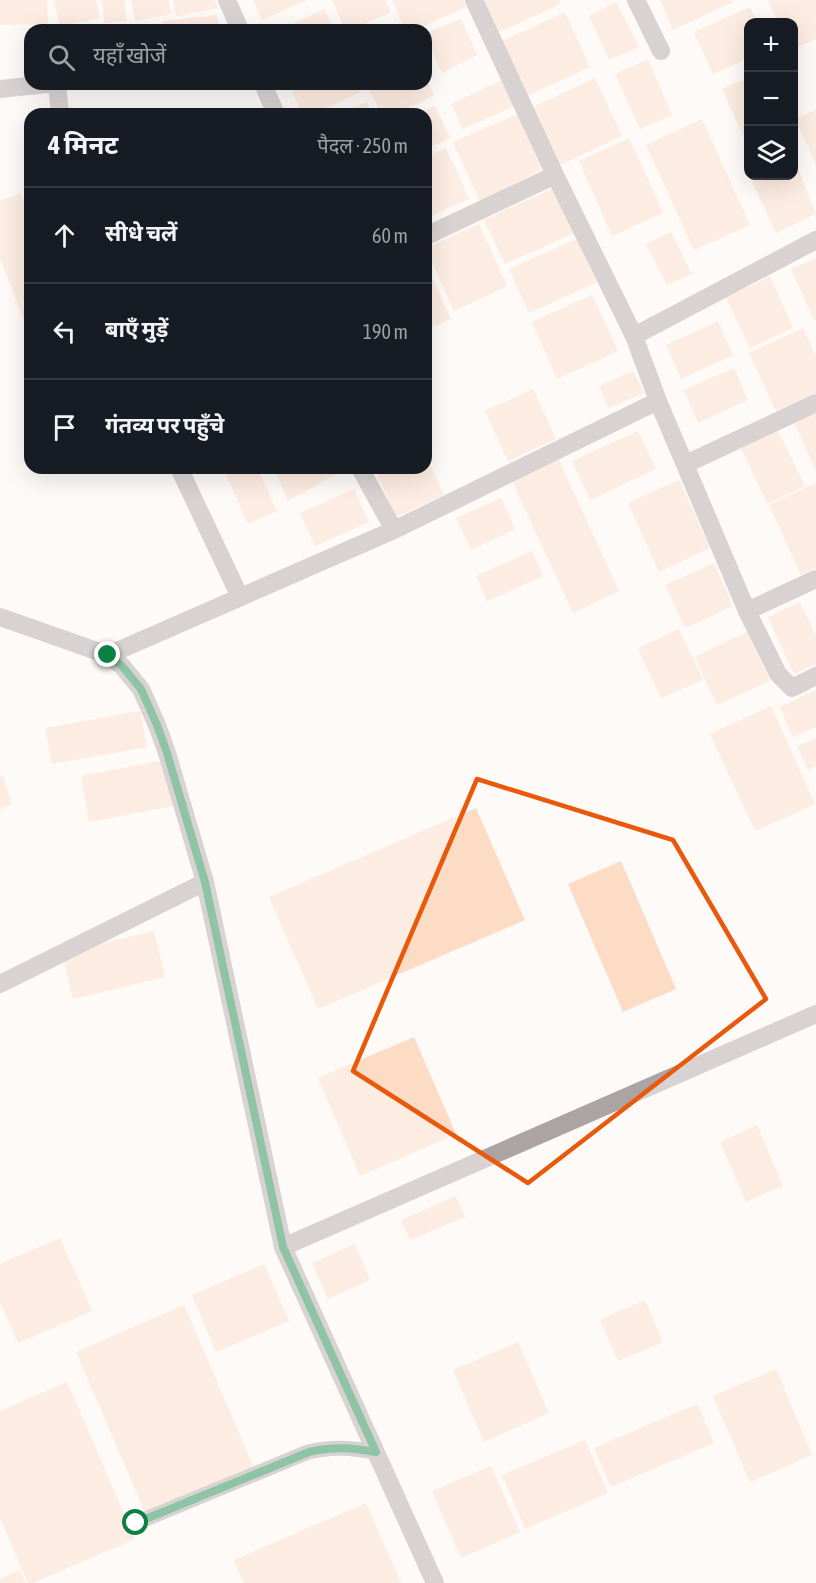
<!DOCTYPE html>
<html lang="hi">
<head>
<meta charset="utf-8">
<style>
  body { margin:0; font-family:"Asap Condensed","Noto Sans Devanagari",sans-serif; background:#242831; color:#f1f3f6 }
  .controls { position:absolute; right:18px; top:18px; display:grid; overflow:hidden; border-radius:12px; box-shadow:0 6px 24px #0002 }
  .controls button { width:54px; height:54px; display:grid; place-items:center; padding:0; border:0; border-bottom:2px solid #363941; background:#171b24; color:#f1f3f6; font:30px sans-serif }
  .stop { position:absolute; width:18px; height:18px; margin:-14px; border:4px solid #0b8043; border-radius:50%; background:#fff }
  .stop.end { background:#0b8043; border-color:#fff; box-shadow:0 2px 6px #0008 }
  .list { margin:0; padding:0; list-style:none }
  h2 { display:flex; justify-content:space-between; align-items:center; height:78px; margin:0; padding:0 24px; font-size:26px }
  h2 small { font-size:20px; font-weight:400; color:#9ea1a6 }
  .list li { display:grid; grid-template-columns:39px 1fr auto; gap:18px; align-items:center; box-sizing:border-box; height:96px; padding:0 24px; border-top:2px solid #363941 }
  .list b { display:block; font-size:22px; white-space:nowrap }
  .list em { font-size:20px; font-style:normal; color:#9ea1a6 }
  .icon { flex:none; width:33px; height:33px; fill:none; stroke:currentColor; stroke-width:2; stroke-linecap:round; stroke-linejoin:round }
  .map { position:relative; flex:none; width:816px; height:1583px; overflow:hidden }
  .search { position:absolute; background:#171b24; box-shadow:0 6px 24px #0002; left:24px; top:24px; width:408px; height:66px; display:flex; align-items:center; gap:15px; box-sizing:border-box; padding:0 21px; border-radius:18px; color:#9ea1a6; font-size:22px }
  .panel { position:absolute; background:#171b24; box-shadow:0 6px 24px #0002; left:24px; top:108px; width:408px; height:366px; border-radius:18px }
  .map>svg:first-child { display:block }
  .building { fill:#fddcc5 }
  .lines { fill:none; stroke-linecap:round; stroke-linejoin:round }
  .lane { stroke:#aba3a4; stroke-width:15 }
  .street { stroke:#aba3a4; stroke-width:18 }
  .route { stroke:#0b8043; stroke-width:8 }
  .marked { fill:none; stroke:#e8590c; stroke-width:4.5; stroke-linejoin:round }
</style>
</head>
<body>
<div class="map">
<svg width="816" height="1583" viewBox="0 0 816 1583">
  <rect width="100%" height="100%" fill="#fefaf8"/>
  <path class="building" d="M 0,0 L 47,0 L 48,24 L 0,25 Z
    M 54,0 L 96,0 L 100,18 L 60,27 Z
    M 102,0 L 124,0 L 127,21 L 104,23 Z
    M 131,0 L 169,0 L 171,14 L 135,21 Z
    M 173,0 L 214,0 L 218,8 L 176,16 Z
    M 253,0 L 307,0 L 262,20 Z
    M 332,0 L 385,0 L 391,12 L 351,30 L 345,30 Z
    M 392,0 L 463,0 L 466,7 L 415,30 L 405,30 Z
    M 484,0 L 559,0 L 561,4 L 499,32 Z
    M 660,0 L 732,0 L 733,2 L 673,30 Z
    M 768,0 L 816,0 L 816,39 L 794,49 L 794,22 L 778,22 Z
    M 616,2 L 639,47 L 609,60 L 589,16 Z
    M 750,7 L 757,22 L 748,22 L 748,58 L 713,74 L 694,32 Z
    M 325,9 L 334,30 L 279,30 Z
    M 565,12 L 590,67 L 527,96 L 502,41 Z
    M 217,15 L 219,30 L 163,30 L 162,21 Z
    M 461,19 L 477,55 L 442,73 L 426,38 L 426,33 Z
    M 400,23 L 403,30 L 385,30 Z
    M 648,59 L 672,115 L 640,129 L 615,74 Z
    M 426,78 L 434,96 L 395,114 L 381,114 L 367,84 L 426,84 Z
    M 595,78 L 622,136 L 558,166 L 531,108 Z
    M 748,78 L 748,147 L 722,89 Z
    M 502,80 L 514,106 L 463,129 L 451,104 Z
    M 289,84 L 357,84 L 361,92 L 312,114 L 302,114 Z
    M 367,102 L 373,114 L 340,114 Z
    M 435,106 L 450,138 L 426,149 L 426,114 L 417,114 Z
    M 816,110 L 816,165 L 795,119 Z
    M 518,114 L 541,170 L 480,202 L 453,142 Z
    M 702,119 L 750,225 L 694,250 L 646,145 Z
    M 794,134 L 799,145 L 794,148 Z
    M 629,138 L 663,213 L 612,236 L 579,161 Z
    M 446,148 L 469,199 L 427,218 L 426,157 Z
    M 794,159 L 816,214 L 776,233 L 751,180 L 762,176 L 794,176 Z
    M 554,188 L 574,233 L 505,264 L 484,220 Z
    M 21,193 L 30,216 L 30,337 L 0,258 L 0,201 Z
    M 479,224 L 507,286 L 454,311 L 426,248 Z
    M 671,232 L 692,274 L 667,285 L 646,244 Z
    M 577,239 L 597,282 L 529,313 L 509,269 Z
    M 816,258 L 816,319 L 814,320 L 791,269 Z
    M 426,264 L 451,319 L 426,330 Z
    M 770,277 L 793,328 L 750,348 L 726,297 Z
    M 592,295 L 618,351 L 557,379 L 532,322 Z
    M 718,321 L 733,355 L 681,379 L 666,345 Z
    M 803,328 L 816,356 L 816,393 L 776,411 L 749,353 Z
    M 734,368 L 748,400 L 698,423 L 684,390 Z
    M 633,371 L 644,393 L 609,408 L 599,386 Z
    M 533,389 L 556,439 L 508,461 L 485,411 Z
    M 816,412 L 816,471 L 794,422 Z
    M 775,425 L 805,486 L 767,504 L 739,443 Z
    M 638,431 L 656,469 L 590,500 L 572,461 Z
    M 426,455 L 444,495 L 396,517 L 376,471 L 383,468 L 426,468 Z
    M 558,458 L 619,591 L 573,613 L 511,479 Z
    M 233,468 L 257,468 L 277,511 L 248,524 L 225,472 Z
    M 282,468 L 336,468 L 338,473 L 288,501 L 275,471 Z
    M 679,480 L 710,548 L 659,572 L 628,503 Z
    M 816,483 L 816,568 L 801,575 L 769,505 Z
    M 354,489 L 369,522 L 315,546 L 300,513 Z
    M 501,498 L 515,529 L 471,550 L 456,518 Z
    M 532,551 L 543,576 L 487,601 L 476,576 Z
    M 714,563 L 733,606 L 685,628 L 665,585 Z
    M 800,602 L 816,636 L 816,664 L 794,674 L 768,617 Z
    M 679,629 L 703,680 L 661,698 L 638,648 Z
    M 747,632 L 770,681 L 717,705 L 695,657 Z
    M 816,690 L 816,727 L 793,737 L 780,707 Z
    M 771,706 L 815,804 L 755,831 L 710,734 Z
    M 140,711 L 147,747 L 52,764 L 45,728 Z
    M 816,738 L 816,766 L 808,770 L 797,746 Z
    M 164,760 L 173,806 L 89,822 L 81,776 Z
    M 3,776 L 12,805 L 0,809 L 0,777 Z
    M 476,808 L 525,920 L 318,1009 L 269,897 Z
    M 621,861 L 676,989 L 623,1012 L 568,884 Z
    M 154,931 L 165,977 L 73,999 L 62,953 Z
    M 414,1037 L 456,1134 L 360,1176 L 318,1078 Z
    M 757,1125 L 783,1186 L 746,1202 L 720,1142 Z
    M 456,1196 L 465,1217 L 410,1240 L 401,1220 Z
    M 60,1238 L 92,1311 L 18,1343 L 0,1302 L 0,1264 Z
    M 355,1244 L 370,1280 L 328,1299 L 312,1263 Z
    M 264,1264 L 289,1321 L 216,1352 L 192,1295 Z
    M 645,1300 L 663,1342 L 618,1361 L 600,1320 Z
    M 184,1305 L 253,1466 L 145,1512 L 76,1352 Z
    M 518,1342 L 549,1413 L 484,1442 L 453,1370 Z
    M 776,1369 L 812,1455 L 750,1482 L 713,1396 Z
    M 67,1382 L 135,1539 L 33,1583 L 28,1583 L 0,1518 L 0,1411 Z
    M 697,1404 L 714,1443 L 611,1487 L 594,1448 Z
    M 585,1440 L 608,1493 L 525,1529 L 502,1475 Z
    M 491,1466 L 520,1532 L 461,1558 L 432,1491 Z
    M 366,1503 L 401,1583 L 244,1583 L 234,1560 Z
    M 20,1570 L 25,1583 L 0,1583 L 0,1579 Z"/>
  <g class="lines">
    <path class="lane" d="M 136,1523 L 308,1452 C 334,1446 350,1448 376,1452"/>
    <path class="street" d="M 227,0 L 240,30
      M 474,0 L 555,175 L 634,336 L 658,401 L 747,611 L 778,674 L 792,688 L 816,676
      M 636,0 L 661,51
      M 57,84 L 60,114
      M 263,84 L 276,114
      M 0,89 L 47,84
      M 426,236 L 555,175
      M 634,336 L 816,240
      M 686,464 L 816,403
      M 179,468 L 240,597
      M 360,468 L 394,530
      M 747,611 L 816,579
      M 0,617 L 108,655 L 122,666 L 141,689 L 157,725 L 167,753 L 205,882 L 283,1247 L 435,1583
      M 108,655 L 394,530 L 658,401
      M 0,984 L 205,882
      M 283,1247 L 816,1014"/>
  </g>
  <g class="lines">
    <path class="route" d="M 108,655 L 122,666 L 141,689 L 157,725 L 167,753 L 205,882 L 283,1247 L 376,1452 C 352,1448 333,1446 309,1452 L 136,1523"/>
  </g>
  <path d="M0 0H816V1583H0ZM 477,779 L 673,840 L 766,999 L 528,1183 L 353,1071 Z" fill="#fefaf8" fill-opacity=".55" fill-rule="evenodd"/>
  <path class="marked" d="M 477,779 L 673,840 L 766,999 L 528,1183 L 353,1071 Z"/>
</svg>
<div class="controls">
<button>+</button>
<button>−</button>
<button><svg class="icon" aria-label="layers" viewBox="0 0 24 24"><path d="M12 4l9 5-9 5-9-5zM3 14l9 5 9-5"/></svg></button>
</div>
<div class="stop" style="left:136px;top:1523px"></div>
<div class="stop end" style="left:108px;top:655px"></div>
<div class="search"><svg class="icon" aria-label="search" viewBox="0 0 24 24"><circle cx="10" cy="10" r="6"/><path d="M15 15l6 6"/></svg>यहाँ खोजें</div>
<section class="panel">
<h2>4 मिनट<small>पैदल · 250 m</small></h2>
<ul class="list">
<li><svg class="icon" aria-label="ahead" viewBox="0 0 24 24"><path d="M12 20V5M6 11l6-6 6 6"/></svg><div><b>सीधे चलें</b></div><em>60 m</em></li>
<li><svg class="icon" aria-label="left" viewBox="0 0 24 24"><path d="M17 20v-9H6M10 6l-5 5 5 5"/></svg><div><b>बाएँ मुड़ें</b></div><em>190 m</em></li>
<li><svg class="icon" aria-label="arrive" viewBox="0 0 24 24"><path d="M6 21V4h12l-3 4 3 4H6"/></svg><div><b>गंतव्य पर पहुँचे</b></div></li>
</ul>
</section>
</div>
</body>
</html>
